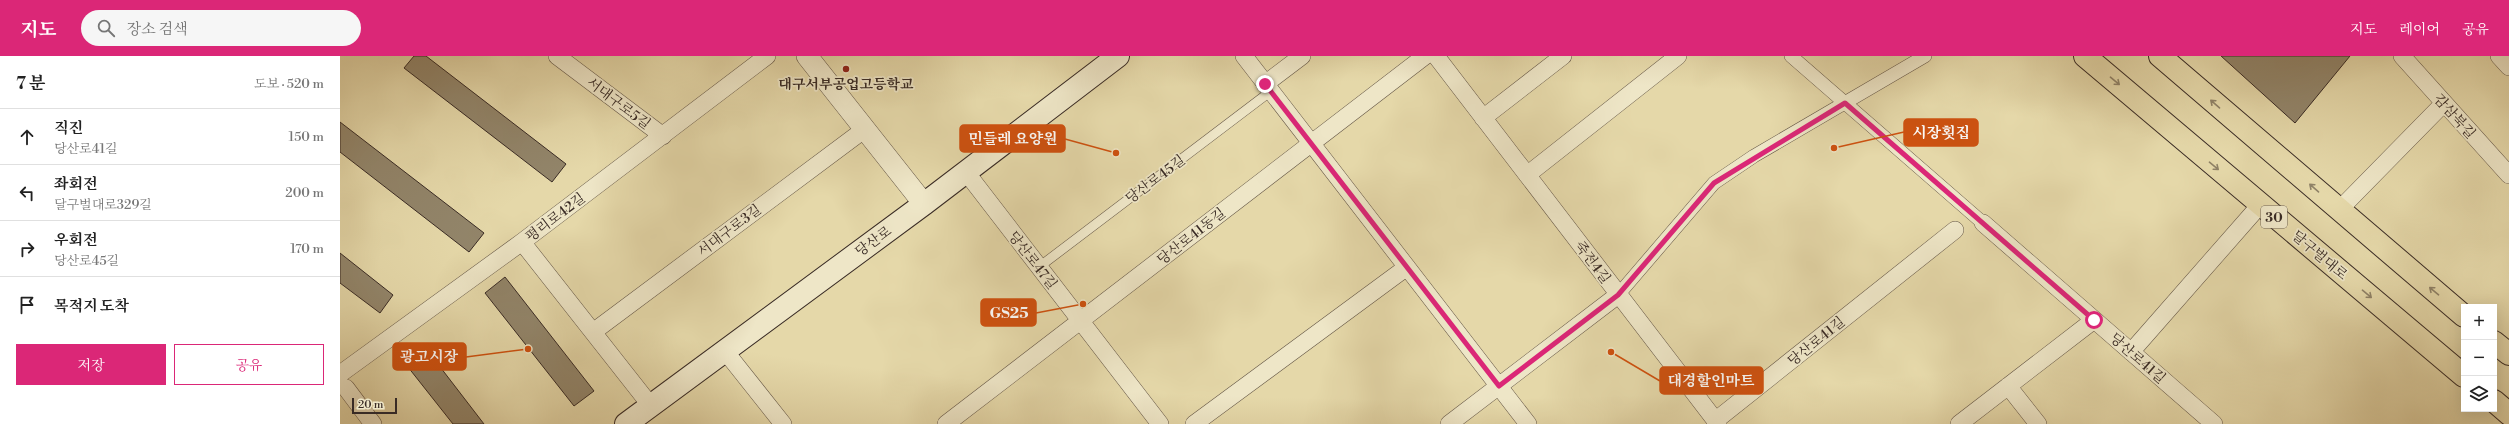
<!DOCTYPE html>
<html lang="ko">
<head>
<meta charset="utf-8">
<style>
  body { margin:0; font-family:"Libre Bodoni","Noto Serif KR",serif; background:#f6f6f6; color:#222 }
  .controls { position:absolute; right:12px; bottom:12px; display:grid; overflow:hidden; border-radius:0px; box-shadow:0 4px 16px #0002 }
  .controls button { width:36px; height:36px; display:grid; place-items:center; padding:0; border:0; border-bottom:1px solid #e0e0e0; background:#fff; color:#222; font:20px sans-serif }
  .scale { position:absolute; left:12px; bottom:10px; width:45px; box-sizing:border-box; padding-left:4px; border:2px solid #392b25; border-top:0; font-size:11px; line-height:14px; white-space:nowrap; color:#392b25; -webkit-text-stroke:3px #eee6c7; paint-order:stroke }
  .stop { position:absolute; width:12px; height:12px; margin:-9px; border:3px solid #db2777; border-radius:50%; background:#fff }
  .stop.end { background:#db2777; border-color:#fff; box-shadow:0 1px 4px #0008 }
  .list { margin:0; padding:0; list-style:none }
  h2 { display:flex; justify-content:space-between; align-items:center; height:52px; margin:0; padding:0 16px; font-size:17px }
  h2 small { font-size:13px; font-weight:400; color:#767676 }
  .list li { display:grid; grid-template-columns:26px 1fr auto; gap:12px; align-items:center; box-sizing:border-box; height:56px; padding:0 16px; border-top:1px solid #e0e0e0 }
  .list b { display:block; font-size:15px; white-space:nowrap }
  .list p { margin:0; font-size:13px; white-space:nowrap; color:#767676 }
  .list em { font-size:13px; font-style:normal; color:#767676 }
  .actions { display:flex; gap:8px; padding:12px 16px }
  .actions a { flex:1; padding:9px 0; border:1px solid #db2777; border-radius:0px; text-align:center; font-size:14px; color:#db2777 }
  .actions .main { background:#db2777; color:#fff }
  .icon { flex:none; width:22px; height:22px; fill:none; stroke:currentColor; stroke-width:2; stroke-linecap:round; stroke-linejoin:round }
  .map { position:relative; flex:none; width:2169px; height:368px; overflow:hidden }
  header { display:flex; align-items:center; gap:24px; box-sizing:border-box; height:56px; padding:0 20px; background:#db2777; color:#fff }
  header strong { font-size:19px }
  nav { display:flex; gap:22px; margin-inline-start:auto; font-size:14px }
  .search { width:280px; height:36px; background:#f6f6f6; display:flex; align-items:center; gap:10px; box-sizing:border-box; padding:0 14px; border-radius:22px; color:#767676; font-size:15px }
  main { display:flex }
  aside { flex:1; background:#fff }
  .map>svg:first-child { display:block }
  .building { fill:#92856a; stroke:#392b25 }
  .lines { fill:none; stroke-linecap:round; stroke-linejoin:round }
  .service-casing { stroke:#645646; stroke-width:10 }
  .pedestrian-casing { stroke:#645646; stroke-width:14 }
  .minor-casing { stroke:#645646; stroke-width:18 }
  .tertiary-casing { stroke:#645646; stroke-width:22 }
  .secondary-casing { stroke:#392b25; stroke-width:24 }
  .primary-casing { stroke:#392b25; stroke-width:24 }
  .service { stroke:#eee6c7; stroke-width:9 }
  .pedestrian { stroke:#eee6c7; stroke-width:13 }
  .minor { stroke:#eee6c7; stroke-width:17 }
  .tertiary { stroke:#eee6c7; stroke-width:21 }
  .secondary { stroke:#eee6c7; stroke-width:22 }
  .primary { stroke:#e5d8a9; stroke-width:22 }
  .oneway { stroke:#8f8267 }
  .route { stroke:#db2777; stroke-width:5 }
  .poi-dot { fill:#8f2418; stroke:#eee6c7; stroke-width:1.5 }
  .labels { text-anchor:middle; stroke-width:3.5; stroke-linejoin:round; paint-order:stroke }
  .shield { fill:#eee6c7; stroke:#6f6356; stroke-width:1 }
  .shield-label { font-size:13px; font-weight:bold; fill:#392b25 }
  .poi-label { font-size:14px; font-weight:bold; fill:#392b25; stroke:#eee6c7 }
  .street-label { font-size:14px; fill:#392b25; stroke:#eee6c7 }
  .leader { fill:none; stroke:#ce5210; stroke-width:1.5 }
  .callout-dot { fill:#ce5210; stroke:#eee6c7; stroke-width:1.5 }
  .callout { fill:#ce5210; stroke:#ce5210; stroke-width:1.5 }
  .callout-label { font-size:15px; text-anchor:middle; font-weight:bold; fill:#fff }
</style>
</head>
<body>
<header>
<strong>지도</strong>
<div class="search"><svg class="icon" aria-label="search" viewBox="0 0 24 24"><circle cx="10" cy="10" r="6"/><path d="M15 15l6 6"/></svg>장소 검색</div>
<nav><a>지도</a><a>레이어</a><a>공유</a></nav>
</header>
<main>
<aside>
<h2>7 분<small>도보 · 520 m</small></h2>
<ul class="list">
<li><svg class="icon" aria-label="ahead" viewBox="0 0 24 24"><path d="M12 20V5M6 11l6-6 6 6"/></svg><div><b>직진</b><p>당산로41길</p></div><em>150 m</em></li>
<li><svg class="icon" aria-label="left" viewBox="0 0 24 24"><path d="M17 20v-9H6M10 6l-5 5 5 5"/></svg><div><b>좌회전</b><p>달구벌대로329길</p></div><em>200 m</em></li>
<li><svg class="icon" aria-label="right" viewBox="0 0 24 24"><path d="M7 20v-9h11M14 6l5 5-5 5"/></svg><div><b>우회전</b><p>당산로45길</p></div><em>170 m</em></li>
<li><svg class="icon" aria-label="arrive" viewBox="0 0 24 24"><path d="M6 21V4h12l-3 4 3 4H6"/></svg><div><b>목적지 도착</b></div></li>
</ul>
<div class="actions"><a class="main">저장</a><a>공유</a></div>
</aside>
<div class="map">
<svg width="2169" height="368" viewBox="0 0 2169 368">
  <rect width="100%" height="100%" fill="#e5d8a9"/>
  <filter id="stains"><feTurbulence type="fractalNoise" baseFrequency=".005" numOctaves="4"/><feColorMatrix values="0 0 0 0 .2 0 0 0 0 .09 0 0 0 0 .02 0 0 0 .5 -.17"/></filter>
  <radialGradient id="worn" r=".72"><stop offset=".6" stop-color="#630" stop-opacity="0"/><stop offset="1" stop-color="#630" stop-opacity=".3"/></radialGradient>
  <path class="building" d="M 74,0 L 86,0 L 226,108 L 212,126 L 64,12 Z
    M 1881,0 L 2010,0 L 1955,67 Z
    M 0,66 L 144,177 L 129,196 L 0,96 Z
    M 0,197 L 53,239 L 40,257 L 0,227 Z
    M 165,221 L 254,335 L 234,350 L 145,237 Z
    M 84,290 L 144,368 L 113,368 L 64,306 Z"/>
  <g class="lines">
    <g class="service-casing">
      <path id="service" d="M 699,211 L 931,35"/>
    </g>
    <g class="pedestrian-casing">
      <path id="pedestrian" d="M 1451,0 L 1643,167
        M 1278,239 L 1374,127 L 1414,100 L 1585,0"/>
    </g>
    <g class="minor-casing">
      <path id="minor" d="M 217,0 L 323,80
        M 904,0 L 1188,368
        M 1096,0 L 1378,368
        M 2062,0 L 2169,119
        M 2159,0 L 2169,11
        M 925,28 L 962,0
        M 1143,62 L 1223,0
        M 626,116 L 820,368
        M 1187,119 L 1338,0
        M 1999,154 L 2104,47
        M 1643,167 L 1874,368
        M 182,186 L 311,350
        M 253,276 L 525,73
        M 385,295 L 443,368
        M 1791,296 L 1920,149
        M 0,318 L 182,186 L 427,0
        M 1668,330 L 1698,368
        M 6,332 L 33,368
        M 1375,365 L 1615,174
        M 606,368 L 1085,0
        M 854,368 L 1067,211
        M 1109,368 L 1278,239
        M 1619,368 L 1754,264"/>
    </g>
    <g class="tertiary-casing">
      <path id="tertiary" d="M 467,0 L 584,148"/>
    </g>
    <g class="secondary-casing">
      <path id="secondary" d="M 286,368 L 584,148 L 778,0"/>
    </g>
    <g class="primary-casing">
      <path id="primary" d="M 1745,0 L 2124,320
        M 1820,0 L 2124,260
        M 2154,286 L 2169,298
        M 2154,345 L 2169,358"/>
    </g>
    <use href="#service" class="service"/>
    <use href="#pedestrian" class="pedestrian"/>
    <use href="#minor" class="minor"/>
    <use href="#tertiary" class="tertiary"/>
    <use href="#secondary" class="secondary"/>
    <use href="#primary" class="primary"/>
  </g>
  <defs><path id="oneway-shaft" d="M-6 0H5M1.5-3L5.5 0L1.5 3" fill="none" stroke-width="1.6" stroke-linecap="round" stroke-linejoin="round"/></defs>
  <g class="oneway">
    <use href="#oneway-shaft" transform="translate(1775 25) rotate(40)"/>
    <use href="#oneway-shaft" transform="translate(1875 48) rotate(-139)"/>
    <use href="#oneway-shaft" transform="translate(1874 110) rotate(40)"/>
    <use href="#oneway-shaft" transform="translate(1974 132) rotate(-139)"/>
    <use href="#oneway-shaft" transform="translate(2094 235) rotate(-140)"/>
    <use href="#oneway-shaft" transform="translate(2027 238) rotate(40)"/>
  </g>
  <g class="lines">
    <path class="route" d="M 925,28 L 1159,330 L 1278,239 L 1374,127 L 1505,47 L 1754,264"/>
  </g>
  <circle class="poi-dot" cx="506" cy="13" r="4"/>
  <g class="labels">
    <rect class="shield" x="1921" y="150" width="26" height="22" rx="3"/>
    <g class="shield-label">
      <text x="1934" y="166">30</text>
    </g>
    <g class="poi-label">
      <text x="506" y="33">대구서부공업고등학교</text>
    </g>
    <g class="street-label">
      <text transform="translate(279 47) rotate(37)" y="5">서대구로5길</text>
      <text transform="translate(2115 60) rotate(48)" y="5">감삼북길</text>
      <text transform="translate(815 123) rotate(-37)" y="5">당산로45길</text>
      <text transform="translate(215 161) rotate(-37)" y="5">평리로42길</text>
      <text transform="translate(389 174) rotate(-37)" y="5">서대구로3길</text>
      <text transform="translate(851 180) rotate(-38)" y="5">당산로41동길</text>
      <text transform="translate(533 185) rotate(-36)" y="5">당산로</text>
      <text transform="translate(1980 199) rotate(40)" y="5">달구벌대로</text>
      <text transform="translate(693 204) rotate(52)" y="5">당산로47길</text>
      <text transform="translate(1253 206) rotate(53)" y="5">죽전4길</text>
      <text transform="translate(1476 285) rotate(-39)" y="5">당산로41길</text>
      <text transform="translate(1798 302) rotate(41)" y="5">당산로41길</text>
    </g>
  </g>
  <path class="leader" d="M1494 92L1564 76M776 97L725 83M743 248L696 257M188 293L126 301M1271 296L1320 325"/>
  <g class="callout-dot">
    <circle cx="1494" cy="92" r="4"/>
    <circle cx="776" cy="97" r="4"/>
    <circle cx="743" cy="248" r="4"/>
    <circle cx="188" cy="293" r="4"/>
    <circle cx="1271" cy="296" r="4"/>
  </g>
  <g class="callout">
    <rect x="1564" y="63" width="74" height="27" rx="4"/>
    <rect x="620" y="69" width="105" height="27" rx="4"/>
    <rect x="641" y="243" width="55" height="27" rx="4"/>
    <rect x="53" y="287" width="73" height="27" rx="4"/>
    <rect x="1320" y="311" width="103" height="27" rx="4"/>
  </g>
  <g class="callout-label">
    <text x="1601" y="82">시장횟집</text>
    <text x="673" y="88">민들레 요양원</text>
    <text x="669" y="262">GS25</text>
    <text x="89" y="306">광고시장</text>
    <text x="1371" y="330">대경할인마트</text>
  </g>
  <rect width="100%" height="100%" filter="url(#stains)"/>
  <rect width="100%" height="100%" fill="url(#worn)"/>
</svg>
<div class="controls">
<button>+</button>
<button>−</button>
<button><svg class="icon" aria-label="layers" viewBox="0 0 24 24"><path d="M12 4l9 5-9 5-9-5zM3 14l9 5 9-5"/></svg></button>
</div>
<div class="scale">20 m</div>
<div class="stop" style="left:1754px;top:264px"></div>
<div class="stop end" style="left:925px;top:28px"></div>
</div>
</main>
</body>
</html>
